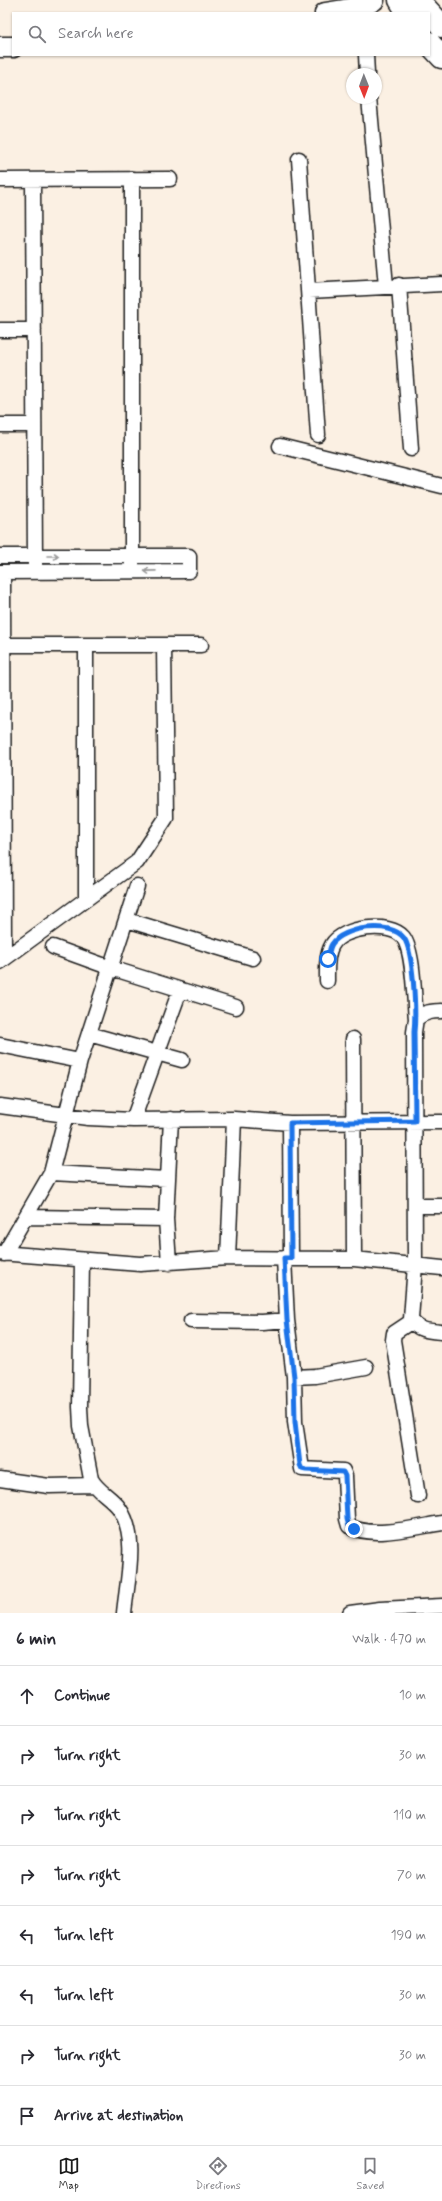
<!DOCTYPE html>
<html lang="en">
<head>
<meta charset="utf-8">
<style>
  body { margin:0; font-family:Mynerve,sans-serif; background:#f2f2f3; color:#2b2b33 }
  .compass { position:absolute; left:346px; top:68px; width:36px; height:36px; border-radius:50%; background:#fff; box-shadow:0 1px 3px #0004; rotate:179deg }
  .stop { position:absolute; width:12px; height:12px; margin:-9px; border:3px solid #1a73e8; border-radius:50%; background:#fff }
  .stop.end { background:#1a73e8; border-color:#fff; box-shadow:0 1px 4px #0008 }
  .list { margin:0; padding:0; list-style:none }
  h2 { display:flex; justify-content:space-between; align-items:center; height:52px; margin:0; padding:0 16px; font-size:17px }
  h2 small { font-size:13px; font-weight:400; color:#7c7c81 }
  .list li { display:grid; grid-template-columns:26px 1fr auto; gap:12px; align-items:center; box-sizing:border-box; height:60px; padding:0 16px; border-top:1px solid #e1e1e2 }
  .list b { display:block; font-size:15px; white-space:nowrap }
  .list em { font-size:13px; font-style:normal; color:#7c7c81 }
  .icon { flex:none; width:22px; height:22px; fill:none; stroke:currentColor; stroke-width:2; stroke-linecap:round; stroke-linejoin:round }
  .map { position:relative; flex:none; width:442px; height:1613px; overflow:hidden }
  .search { position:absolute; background:#fff; box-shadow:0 1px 3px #0004; left:12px; right:12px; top:12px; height:44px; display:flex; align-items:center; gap:10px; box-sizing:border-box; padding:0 14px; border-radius:0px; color:#7c7c81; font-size:15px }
  .sheet { height:532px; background:#fff }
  nav { display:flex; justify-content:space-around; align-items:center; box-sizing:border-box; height:56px; border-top:1px solid #e1e1e2; background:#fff; font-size:11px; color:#7c7c81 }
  nav a { display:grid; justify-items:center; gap:2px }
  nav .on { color:#1c1c1c }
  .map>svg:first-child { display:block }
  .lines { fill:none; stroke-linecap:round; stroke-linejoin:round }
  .street-casing { stroke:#1c1c1c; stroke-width:17 }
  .secondary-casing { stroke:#1c1c1c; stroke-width:23 }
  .highway-casing { stroke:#1c1c1c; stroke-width:25 }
  .street { stroke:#fff; stroke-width:14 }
  .secondary { stroke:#fff; stroke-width:20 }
  .highway { stroke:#fff; stroke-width:22 }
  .oneway { stroke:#999 }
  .route { stroke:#1a73e8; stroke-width:5 }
</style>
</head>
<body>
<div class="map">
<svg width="442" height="1613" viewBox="0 0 442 1613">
  <rect width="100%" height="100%" fill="#fbf0e3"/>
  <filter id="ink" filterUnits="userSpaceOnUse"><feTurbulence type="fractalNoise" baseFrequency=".025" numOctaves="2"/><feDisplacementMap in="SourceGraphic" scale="8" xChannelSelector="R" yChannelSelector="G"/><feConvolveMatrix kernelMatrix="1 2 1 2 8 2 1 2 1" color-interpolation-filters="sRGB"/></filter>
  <g filter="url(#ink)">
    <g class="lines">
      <g class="street-casing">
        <path id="street" d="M 366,55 L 367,74
          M 369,98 L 386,286
          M 299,159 L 318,435
          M 132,179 L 132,564
          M 0,180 L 170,179
          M 33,180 L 35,565
          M 399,285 L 411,449
          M 309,291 L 442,284
          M 0,330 L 34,330
          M 0,425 L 34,425
          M 280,446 L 442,486
          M 0,556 L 189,556 L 189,571 L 0,572
          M 3,572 L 4,959
          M 0,645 L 201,645
          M 86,645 L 86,899
          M 127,920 L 253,958
          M 53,947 L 111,968 L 236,1007
          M 0,962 L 137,862 L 166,818 L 164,645
          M 327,981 C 327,970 326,955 332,945 C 342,927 390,921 403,937 C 414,951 414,1000 416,1019
          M 442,1011 C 432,1011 424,1012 416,1019 L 414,1032 L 415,1265 L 411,1319 C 417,1331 430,1331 442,1332
          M 89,1034 L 182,1060
          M 353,1039 L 354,1259
          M 0,1045 L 80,1061
          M 0,1106 L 88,1118 L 133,1120 L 234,1119 L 290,1123 L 442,1122
          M 133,1120 L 180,990
          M 290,1123 L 291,1258
          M 51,1173 L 167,1179
          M 415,1206 L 442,1206
          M 27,1217 L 166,1219
          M 0,1253 L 140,1264 L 228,1258 L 354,1259 L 442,1268
          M 4,1254 L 51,1173 L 80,1061 L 137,886
          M 228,1258 L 234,1119
          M 284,1258 L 287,1320 L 294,1377 L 295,1422 L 302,1469 L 343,1471 L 345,1476 L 347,1519 L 349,1526 C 372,1539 416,1527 442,1523
          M 82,1260 L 80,1407 L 81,1426 L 91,1479 C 97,1491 111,1497 119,1508 C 139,1536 127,1581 124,1613
          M 169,1263 L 166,1219 L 171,1119
          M 191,1321 L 262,1322 L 287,1320
          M 412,1321 L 394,1333 L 393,1340 L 418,1496
          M 294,1377 L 315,1376 L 366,1367
          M 0,1479 L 49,1486 L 94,1485
          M 350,1613 L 380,1609 L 442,1606"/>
      </g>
      <g class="secondary-casing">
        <path id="secondary" d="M 325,13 L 362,7 L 374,0
          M 0,47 L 13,47"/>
      </g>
      <g class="highway-casing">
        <path id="highway" d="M 400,0 L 408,13
          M 418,0 L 442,26
          M 429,43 L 442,57"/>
      </g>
      <use href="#street" class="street"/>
      <use href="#secondary" class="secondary"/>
      <use href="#highway" class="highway"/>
    </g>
    <defs><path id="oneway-shaft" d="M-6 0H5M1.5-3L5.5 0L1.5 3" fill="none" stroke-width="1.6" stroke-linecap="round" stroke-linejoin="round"/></defs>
    <g class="oneway">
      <use href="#oneway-shaft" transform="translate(53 556)"/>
      <use href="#oneway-shaft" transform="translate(150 571) rotate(179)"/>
    </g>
  </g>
  <g class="lines" filter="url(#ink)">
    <path class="route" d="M 328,959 C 329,955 329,948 332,944 C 343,927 391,920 404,938 C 414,953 416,1013 414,1032 L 415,1121 L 290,1123 L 291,1258 L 284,1258 L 287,1320 L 294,1377 L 295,1422 L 300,1465 L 302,1469 L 306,1470 L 343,1472 L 345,1476 L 347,1519 L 349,1526 L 354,1529"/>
  </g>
</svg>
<svg class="compass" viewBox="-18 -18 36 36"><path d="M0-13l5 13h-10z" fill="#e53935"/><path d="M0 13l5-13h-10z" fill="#7c7c81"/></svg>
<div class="stop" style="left:328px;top:959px"></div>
<div class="stop end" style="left:354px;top:1529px"></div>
<div class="search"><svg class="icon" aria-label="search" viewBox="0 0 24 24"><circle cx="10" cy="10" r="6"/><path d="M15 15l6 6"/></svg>Search here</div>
</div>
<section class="sheet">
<h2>6 min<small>Walk · 470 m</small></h2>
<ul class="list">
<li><svg class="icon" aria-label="ahead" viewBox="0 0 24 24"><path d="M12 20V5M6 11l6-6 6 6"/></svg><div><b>Continue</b></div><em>10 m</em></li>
<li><svg class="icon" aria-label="right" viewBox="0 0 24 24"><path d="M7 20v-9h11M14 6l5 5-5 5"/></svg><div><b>Turn right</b></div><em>30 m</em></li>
<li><svg class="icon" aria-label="right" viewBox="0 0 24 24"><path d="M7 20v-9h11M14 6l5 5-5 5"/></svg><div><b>Turn right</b></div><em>110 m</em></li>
<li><svg class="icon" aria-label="right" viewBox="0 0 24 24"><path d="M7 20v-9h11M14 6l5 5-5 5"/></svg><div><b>Turn right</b></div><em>70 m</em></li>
<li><svg class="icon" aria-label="left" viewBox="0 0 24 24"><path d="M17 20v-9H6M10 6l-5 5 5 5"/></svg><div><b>Turn left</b></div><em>190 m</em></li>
<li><svg class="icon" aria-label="left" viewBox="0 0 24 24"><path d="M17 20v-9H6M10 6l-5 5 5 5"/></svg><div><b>Turn left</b></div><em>30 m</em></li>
<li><svg class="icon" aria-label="right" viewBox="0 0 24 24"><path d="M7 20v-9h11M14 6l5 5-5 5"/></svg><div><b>Turn right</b></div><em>30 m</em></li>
<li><svg class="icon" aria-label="arrive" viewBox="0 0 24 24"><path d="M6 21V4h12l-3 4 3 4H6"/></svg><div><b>Arrive at destination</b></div></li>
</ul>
</section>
<nav>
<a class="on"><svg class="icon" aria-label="map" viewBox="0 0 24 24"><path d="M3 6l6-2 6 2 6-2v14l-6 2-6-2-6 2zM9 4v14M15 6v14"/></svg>Map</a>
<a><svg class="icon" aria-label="directions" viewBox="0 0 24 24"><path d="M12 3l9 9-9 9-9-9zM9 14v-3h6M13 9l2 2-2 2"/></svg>Directions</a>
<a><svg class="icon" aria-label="saved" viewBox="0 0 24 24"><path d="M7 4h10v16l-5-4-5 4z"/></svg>Saved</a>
</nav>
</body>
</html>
